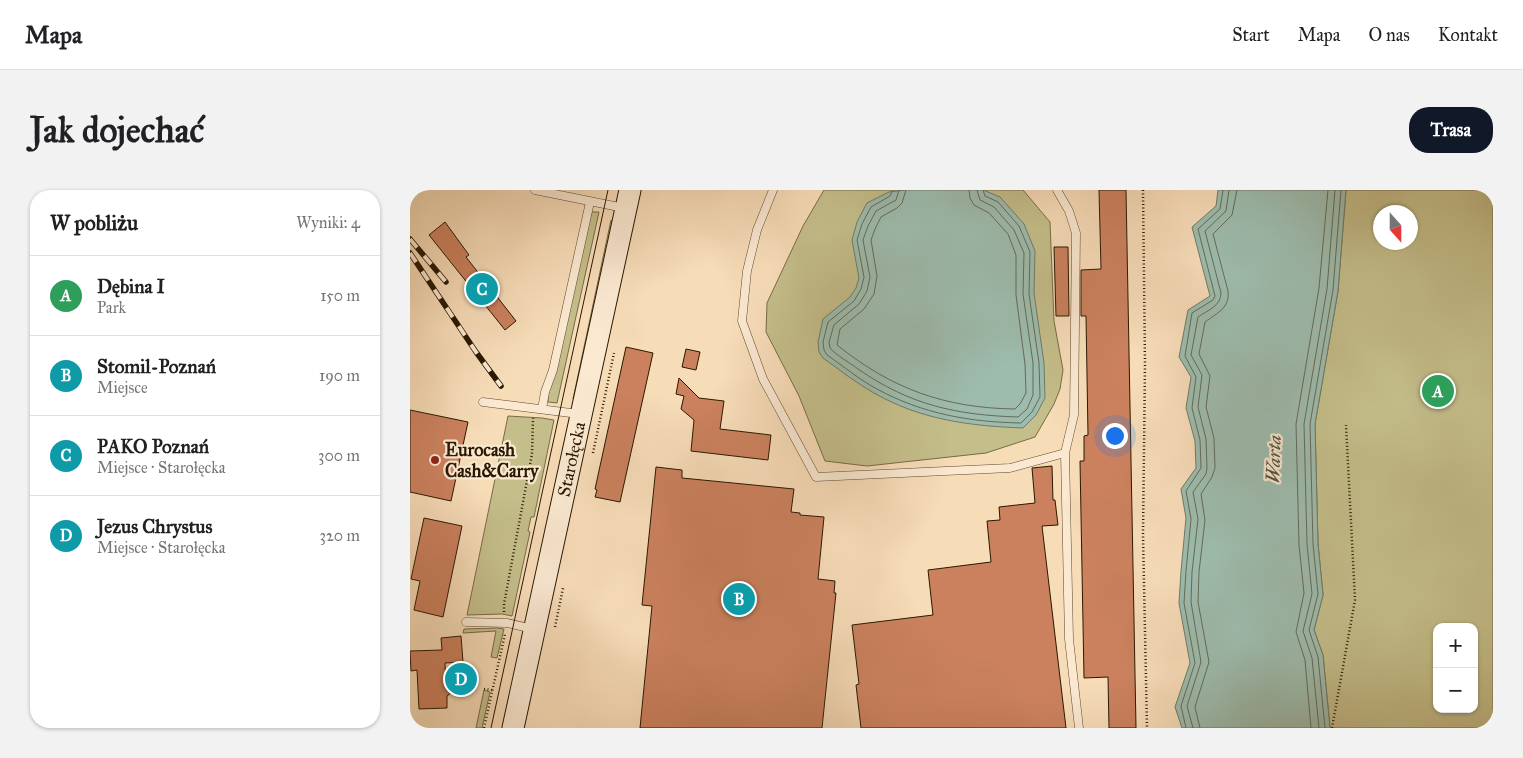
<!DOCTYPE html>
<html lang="pl">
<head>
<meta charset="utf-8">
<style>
  body { margin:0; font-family:"IM FELL Great Primer",serif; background:#f2f2f2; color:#202124 }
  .controls { position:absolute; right:15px; bottom:15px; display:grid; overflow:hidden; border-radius:10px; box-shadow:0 1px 4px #0004 }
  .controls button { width:45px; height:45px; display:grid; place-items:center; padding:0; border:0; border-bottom:1px solid #e0e0e0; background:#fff; color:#202124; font:25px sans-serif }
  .compass { position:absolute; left:963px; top:15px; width:45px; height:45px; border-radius:50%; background:#fff; box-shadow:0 1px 4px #0004; rotate:159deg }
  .you { position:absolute; left:704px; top:245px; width:18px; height:18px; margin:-12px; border:4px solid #fff; border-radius:50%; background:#1a73e8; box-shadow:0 0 0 8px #1a73e833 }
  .badge { display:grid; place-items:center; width:32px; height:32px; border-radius:50%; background:#111827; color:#fff; font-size:16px; font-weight:700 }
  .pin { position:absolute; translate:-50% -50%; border:2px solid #fff; box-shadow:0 1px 5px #0006 }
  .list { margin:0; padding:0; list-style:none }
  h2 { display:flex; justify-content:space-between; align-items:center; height:65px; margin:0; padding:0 20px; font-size:21px }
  h2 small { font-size:16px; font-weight:400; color:#757577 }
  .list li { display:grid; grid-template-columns:32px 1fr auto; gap:15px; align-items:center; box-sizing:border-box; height:80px; padding:0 20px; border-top:1px solid #e0e0e0 }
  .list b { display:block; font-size:19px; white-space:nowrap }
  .list p { margin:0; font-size:16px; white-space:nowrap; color:#757577 }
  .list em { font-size:16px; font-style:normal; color:#757577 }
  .map { position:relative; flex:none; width:1083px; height:538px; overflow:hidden; border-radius:20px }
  header { display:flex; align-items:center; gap:30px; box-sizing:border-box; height:70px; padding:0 25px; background:#fff; border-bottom:1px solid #e0e0e0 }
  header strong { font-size:24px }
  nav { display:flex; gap:28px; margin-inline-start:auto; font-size:18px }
  .intro { display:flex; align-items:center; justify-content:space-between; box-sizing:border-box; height:120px; padding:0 30px }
  h1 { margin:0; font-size:35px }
  .button { padding:12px 22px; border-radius:20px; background:#111827; color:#fff; font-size:18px; font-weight:700 }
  main { display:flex; gap:30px; padding:0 30px }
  aside { flex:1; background:#fff; border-radius:20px; box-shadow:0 1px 4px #0004 }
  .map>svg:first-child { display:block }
  .green { fill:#c4be8a; stroke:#776b45; fill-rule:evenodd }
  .water { fill:#9dbcae; stroke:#6f7a68 }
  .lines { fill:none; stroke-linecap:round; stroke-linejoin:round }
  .shore { stroke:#646a57; stroke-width:1 }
  .building { fill:#cb815e; stroke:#2a1800 }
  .lane-casing { stroke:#5d492e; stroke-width:9 }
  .secondary-casing { stroke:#2a1800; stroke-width:23 }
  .path { stroke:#2a1800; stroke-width:2.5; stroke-dasharray:1 2.5; stroke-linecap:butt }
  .lane { stroke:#fae8d1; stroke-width:8 }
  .secondary { stroke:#fae8d1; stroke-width:21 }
  .tram { stroke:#2a1800; stroke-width:1 }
  .rail-casing { stroke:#2a1800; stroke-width:5.5 }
  .rail { stroke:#fae8d1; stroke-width:4; stroke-dasharray:11; stroke-linecap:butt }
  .poi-dot { fill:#8f2418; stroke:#fae8d1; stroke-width:2 }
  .labels { text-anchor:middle; stroke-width:4.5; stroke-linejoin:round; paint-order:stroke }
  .poi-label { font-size:18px; font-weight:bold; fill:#2a1800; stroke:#fae8d1; text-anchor:start }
  .street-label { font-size:18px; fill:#2a1800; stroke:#fae8d1 }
  .water-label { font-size:19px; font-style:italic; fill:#52513d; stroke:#fae8d1 }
</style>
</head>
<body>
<header>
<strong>Mapa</strong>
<nav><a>Start</a><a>Mapa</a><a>O nas</a><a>Kontakt</a></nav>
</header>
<div class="intro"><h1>Jak dojechać</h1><a class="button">Trasa</a></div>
<main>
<aside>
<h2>W pobliżu<small>Wyniki: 4</small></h2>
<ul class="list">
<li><span class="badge" style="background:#2e9e5b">A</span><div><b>Dębina I</b><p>Park</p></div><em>150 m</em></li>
<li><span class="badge" style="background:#0f9aa8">B</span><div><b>Stomil-Poznań</b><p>Miejsce</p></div><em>190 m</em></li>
<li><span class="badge" style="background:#0f9aa8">C</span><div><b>PAKO Poznań</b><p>Miejsce · Starołęcka</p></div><em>300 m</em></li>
<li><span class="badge" style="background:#0f9aa8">D</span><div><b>Jezus Chrystus</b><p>Miejsce · Starołęcka</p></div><em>320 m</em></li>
</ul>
</aside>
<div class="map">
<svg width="1083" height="538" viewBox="0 0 1083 538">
  <rect width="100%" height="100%" fill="#f7dcb8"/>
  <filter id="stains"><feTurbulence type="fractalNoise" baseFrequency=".004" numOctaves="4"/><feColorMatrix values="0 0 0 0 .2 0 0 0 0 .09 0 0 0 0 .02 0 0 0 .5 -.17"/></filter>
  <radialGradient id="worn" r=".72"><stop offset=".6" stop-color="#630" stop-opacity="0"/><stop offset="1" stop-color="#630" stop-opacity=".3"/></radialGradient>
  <path class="green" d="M 414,0 L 613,0 L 640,32 L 644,131 L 653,180 L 650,199 L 644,214 L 625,247 L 576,263 L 457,276 L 415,271 L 389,206 L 356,142 L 357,113 L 393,36 Z
    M 936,0 L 1083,0 L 1083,538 L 920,538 L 913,465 L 904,440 L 913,405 L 908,354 L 905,234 L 928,101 ZM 971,22 L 1001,22 L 1001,52 L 971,52 ZM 1027,437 L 1064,437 L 1064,519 L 1027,519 Z
    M 181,22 L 189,22 L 147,213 L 138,212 L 138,204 L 146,180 Z
    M 201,30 L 204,33 L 167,206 L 163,209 Z
    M 98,226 L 132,228 L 144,230 L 124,327 L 121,327 L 118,341 L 120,342 L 102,426 L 92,424 L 57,425 Z
    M 87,438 L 94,439 L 87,468 L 81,467 L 86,441 L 53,443 L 54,439 Z
    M 74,500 L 80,502 L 72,538 L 66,538 Z"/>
  <path class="water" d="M 496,0 L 573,0 L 590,7 L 614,34 L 625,61 L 624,103 L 634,173 L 635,208 L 626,225 L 613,238 C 561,236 511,230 464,203 C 446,193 430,180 413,168 L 409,162 L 408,152 L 413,129 L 440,107 L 446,98 L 449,88 L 442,50 L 447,32 L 457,13 L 479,2 Z
    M 808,0 L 936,0 L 928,101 L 905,234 L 908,354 L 913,405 L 904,440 L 913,465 L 920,538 L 772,538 L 765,517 L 780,473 L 769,413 L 771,381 L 776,328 L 771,299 L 786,278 L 785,251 L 776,218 L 781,187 L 769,167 L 778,120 L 800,106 L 782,37 L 806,16 Z"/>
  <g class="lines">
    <path class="shore" d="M 483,0 L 480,6 L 461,17 L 452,34 L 447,50 L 454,87 L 451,99 L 444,111 L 418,132 L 413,152 L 414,160 L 417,165 C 433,176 450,190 467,199 C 513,224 560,232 611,233 L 622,222 L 630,207 L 629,173 L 619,104 L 620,62 L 609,36 L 588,12 L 575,6 L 573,0
      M 489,0 L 486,10 L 466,21 L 458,36 L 453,50 L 460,87 L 457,101 L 449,114 L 424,135 L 419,152 L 420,158 C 427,166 439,172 448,179 C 500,215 546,225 608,227 L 617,219 L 623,205 L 623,173 L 613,104 L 614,63 L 604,40 L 584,17 L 570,10 L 567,0
      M 496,0 L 492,13 L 487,18 L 471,27 L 465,39 L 461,50 L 467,86 L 464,104 L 454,119 L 430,139 L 427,155 C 482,199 535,218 605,219 L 610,214 L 616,203 L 615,174 L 606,105 L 606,65 L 598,44 L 579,23 L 564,15 L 560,8 L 559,0
      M 776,538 L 771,516 L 785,473 L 774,413 L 776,381 L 781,329 L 776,301 L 791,278 L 790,250 L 782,218 L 786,187 L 775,166 L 782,123 L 803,110 L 805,106 L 788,39 L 810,19 L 813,0
      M 783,538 L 777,516 L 791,472 L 781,412 L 782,382 L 788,329 L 783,302 L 796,284 L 797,278 L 796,249 L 788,217 L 792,185 L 781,165 L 788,127 C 798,120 811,116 811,103 L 795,41 L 816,21 L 819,0
      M 790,538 L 785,517 L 799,472 L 788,412 L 789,382 L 795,330 L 791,304 L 802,287 L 805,278 L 804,248 L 796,217 L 800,186 L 789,164 L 795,132 C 807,123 820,118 818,101 L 803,44 L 822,25 L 827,0
      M 901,538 L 895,470 L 886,442 L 894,403 L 889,355 L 886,234 L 909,98 L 918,0
      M 909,538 L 902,468 L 893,441 L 902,404 L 897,354 L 894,234 L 917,99 L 925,0
      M 915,538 L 908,467 L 899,440 L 908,404 L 903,354 L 900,234 L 923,100 L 931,0"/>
  </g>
  <path class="building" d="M 689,0 L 716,0 L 726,538 L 699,538 L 698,487 L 674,488 L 670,271 L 674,271 L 674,246 L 678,245 L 676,126 L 671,126 L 671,80 L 691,79 Z
    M 35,32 L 59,65 L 56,67 L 106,131 L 95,140 L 19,45 Z
    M 644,57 L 658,57 L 659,126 L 646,126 Z
    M 216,157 L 243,163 L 210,312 L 185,307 L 187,300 L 185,299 Z
    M 276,159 L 290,162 L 286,180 L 272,177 Z
    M 269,188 L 289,208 L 314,211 L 310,239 L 361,245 L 358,270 L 281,261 L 284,230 L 271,219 L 274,206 L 266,204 Z
    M 0,220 L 58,232 L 41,311 L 0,302 Z
    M 642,276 L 643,310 L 645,310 L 648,335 L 632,336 L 656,538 L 451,538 L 446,495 L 449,494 L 442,435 L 523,425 L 518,380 L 581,372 L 577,331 L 590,330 L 589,317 L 625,313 L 622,278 Z
    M 246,277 L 272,280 L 272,288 L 384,299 L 381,322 L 390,323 L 390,325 L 414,327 L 408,389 L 425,391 L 424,403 L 426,403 L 412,538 L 230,538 L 242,416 L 232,415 Z
    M 14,328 L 52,336 L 33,427 L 4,420 L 10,391 L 1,389 Z
    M 51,446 L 53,472 L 35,473 L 36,495 L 45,500 L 37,506 L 37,518 L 9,519 L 7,480 L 1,481 L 0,461 L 32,460 L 31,448 Z"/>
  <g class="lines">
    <g class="lane-casing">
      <path id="lane" d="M 125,0 L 214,18
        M 363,0 L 347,40 L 337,81 L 332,131 L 353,189 L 406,287 L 600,278 L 655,263
        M 647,0 L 659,21 L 666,43 L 664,225 L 655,263 L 659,449 L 669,538
        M 73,212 L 169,224
        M 132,219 L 135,202 L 143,180 L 180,12
        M 56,432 L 97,433 L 123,439"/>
    </g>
    <g class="secondary-casing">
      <g id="secondary">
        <path id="s1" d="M 103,538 L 220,0"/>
      </g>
    </g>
    <path class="path" d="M 733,0 L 735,174 L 733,345 L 737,538
      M 183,263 L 204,163
      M 94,422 L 94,414 L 122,264 L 123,228
      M 145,437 L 153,398
      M 74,499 L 82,500
      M 74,538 L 95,444
      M 922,538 L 945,410 L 936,235"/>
    <use href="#lane" class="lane"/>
    <use href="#secondary" class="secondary"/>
    <path class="tram" d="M 81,538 L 198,0"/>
    <g class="rail-casing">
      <path id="rail" d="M 0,49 L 36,92
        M 0,63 L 66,162 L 91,196"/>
    </g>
    <use href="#rail" class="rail"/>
  </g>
  <circle class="poi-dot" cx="25" cy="270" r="5"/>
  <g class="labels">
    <g class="poi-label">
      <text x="35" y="266">Eurocash<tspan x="35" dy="21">Cash&amp;Carry</tspan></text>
    </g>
    <g class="street-label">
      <text dy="6" stroke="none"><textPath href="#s1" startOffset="275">Starołęcka</textPath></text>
    </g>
    <g class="water-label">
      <text transform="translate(863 269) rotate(-88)" y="7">Warta</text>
    </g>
  </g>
  <rect width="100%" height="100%" filter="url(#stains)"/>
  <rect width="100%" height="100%" fill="url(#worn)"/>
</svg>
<div class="controls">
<button>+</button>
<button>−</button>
</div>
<svg class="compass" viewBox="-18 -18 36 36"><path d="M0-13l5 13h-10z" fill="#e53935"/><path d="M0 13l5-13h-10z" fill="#757577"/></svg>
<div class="you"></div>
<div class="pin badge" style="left:1028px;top:201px;background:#2e9e5b">A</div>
<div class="pin badge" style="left:329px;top:409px;background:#0f9aa8">B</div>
<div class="pin badge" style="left:72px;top:99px;background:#0f9aa8">C</div>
<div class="pin badge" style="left:51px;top:489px;background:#0f9aa8">D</div>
</div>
</main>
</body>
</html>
